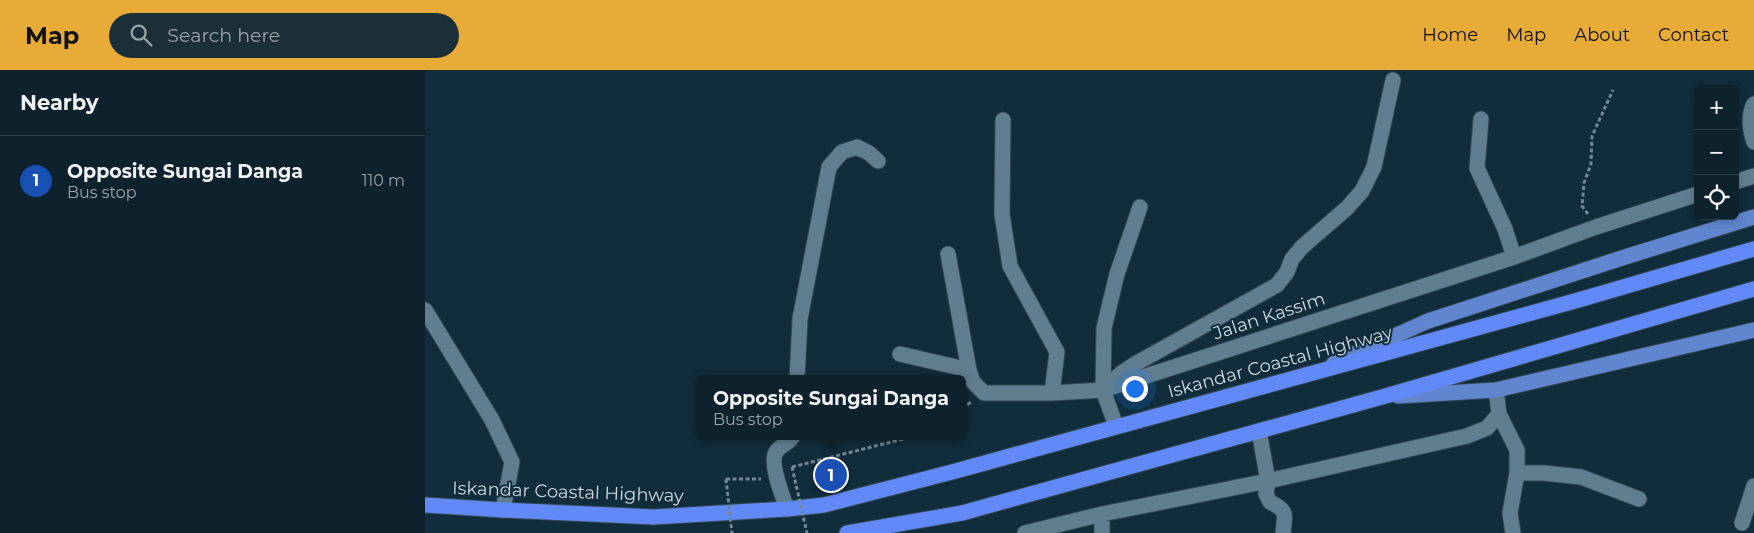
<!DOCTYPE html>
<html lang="en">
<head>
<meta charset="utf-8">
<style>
  body { margin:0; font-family:Montserrat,sans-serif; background:#1b2f39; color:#f1f3f6 }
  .controls { position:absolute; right:15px; top:15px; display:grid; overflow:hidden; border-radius:8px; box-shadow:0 2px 8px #0003 }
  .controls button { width:45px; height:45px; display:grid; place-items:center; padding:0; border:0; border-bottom:1px solid #2d3f49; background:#0d222d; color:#f1f3f6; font:25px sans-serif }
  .you { position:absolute; left:709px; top:318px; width:18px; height:18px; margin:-12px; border:4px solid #fff; border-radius:50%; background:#1a73e8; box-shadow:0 0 0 8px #1a73e833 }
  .badge { display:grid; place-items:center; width:32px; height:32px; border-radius:50%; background:#e8ab37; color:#fff; font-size:16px; font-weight:700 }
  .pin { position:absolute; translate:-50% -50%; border:2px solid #fff; box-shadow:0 1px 5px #0006 }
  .popup { position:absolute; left:271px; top:305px; width:270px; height:65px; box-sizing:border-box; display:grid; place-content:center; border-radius:8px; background:#0d222d; filter:drop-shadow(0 1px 4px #0005); font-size:16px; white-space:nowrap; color:#9aa4aa }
  .popup b { font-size:19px; color:#f1f3f6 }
  .popup::after { content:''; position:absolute; left:50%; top:100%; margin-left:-10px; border:10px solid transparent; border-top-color:#0d222d }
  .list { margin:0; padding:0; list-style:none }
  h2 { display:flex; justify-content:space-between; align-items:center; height:65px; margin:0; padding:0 20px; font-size:21px }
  h2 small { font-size:16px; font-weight:400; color:#9aa4aa }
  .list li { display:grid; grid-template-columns:32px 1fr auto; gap:15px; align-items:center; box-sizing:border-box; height:90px; padding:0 20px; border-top:1px solid #2d3f49 }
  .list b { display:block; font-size:19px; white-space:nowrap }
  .list p { margin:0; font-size:16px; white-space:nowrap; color:#9aa4aa }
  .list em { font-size:16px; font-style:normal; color:#9aa4aa }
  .icon { flex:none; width:28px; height:28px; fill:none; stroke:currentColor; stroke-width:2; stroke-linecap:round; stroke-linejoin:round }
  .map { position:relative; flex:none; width:1329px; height:463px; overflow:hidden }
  header { display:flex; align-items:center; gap:30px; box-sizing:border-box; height:70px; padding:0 25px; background:#e8ab37; color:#111 }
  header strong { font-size:24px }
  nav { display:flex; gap:28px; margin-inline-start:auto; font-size:18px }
  .search { width:350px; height:45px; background:#1b2f39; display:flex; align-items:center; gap:12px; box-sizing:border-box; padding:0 18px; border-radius:28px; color:#9aa4aa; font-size:19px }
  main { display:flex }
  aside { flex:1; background:#0d222d }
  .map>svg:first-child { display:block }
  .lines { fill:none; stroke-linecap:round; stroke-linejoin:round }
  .minor-casing { stroke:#344855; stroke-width:17 }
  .major-casing { stroke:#344855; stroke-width:17 }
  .highway-casing { stroke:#344855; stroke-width:17 }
  .path { stroke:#728894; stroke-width:3; stroke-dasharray:4 2.5; stroke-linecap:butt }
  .minor { stroke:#617e90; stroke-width:15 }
  .major { stroke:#6185ce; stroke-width:15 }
  .highway { stroke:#6189f7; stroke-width:15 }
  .path-bridge { stroke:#728894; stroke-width:3; stroke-dasharray:4 2.5; stroke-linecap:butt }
  .labels { text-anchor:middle; stroke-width:4; stroke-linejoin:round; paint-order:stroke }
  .street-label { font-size:18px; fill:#c9d9e3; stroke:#112d3c }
</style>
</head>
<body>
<header>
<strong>Map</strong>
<div class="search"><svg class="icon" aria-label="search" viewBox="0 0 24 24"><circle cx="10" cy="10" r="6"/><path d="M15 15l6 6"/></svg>Search here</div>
<nav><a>Home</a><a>Map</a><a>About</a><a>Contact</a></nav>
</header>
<main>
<aside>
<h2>Nearby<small></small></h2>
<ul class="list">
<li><span class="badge" style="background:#1a4fb4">1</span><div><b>Opposite Sungai Danga</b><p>Bus stop</p></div><em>110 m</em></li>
</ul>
</aside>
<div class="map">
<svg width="1329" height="463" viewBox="0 0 1329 463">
  <rect width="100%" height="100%" fill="#112d3c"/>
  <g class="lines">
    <g class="minor-casing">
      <path id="minor" d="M 1329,34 C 1323,44 1325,61 1329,72
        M 1056,49 L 1052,98 L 1080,159 L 1089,187
        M 578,50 L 577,144 L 585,196 L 632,282 L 627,323
        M 1310,112 L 1329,106
        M 523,184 L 544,300 L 548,312 L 559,323 L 627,323 L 678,320 L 1089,187 L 1171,157 L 1273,124
        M 0,240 L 67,350 L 87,392 L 78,440
        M 475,284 L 544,300
        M 372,309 L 375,249 L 404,97 L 417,82 L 432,77 L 444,83 L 453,91
        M 683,315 L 698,302 L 710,294 L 852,215 L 862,202 L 867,189 L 877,177 L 922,138 L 937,121 L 949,97 L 968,10
        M 1074,344 L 1092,380 L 1092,403 L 1085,443 L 1088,463
        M 691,356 L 678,320 L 679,258 L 692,204 L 715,137
        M 834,361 L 843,411 L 841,424 L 845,432 C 863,441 860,443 858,463
        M 1092,403 L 1119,403 L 1156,407 L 1214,429
        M 362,439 C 358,427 344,393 351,382 C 355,375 364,374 368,366
        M 677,444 L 677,463
        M 1317,453 L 1329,416
        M 600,463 L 677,444 L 843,411 L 1042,366 L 1062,358 L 1074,344 L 1071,320"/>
    </g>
    <g class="major-casing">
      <path id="major" d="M 909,293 L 1003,251 L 1200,187 L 1329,147
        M 973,326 L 1071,320 L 1329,260"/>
    </g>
    <g class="highway-casing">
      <path id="highway" d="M 0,435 L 78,440 L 229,447 L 362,439 L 399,435 L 527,402 L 1150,231 L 1329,179
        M 422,463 L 537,443 L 957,327 L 1329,219"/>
    </g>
    <path class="path" d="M 1163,144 L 1157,136 L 1159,113 L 1166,94 L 1167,66 L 1188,20
      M 537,338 L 546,332
      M 367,397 L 490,366
      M 301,409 L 336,409"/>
    <use href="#minor" class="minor"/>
    <use href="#major" class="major"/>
    <use href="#highway" class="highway"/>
    <path class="path-bridge" d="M 367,397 L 382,463
      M 301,409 L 307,463"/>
  </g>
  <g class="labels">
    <g class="street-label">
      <text transform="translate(844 246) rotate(-18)" y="6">Jalan Kassim</text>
      <text transform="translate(855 292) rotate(-15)" y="6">Iskandar Coastal Highway</text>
      <text transform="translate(143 422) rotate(2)" y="6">Iskandar Coastal Highway</text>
    </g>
  </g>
</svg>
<div class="controls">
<button>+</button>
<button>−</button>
<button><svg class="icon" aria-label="locate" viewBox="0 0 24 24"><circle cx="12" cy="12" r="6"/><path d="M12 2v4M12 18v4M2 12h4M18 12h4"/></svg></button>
</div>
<div class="you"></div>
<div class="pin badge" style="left:406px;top:405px;background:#1a4fb4">1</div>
<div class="popup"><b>Opposite Sungai Danga</b>Bus stop</div>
</div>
</main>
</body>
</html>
